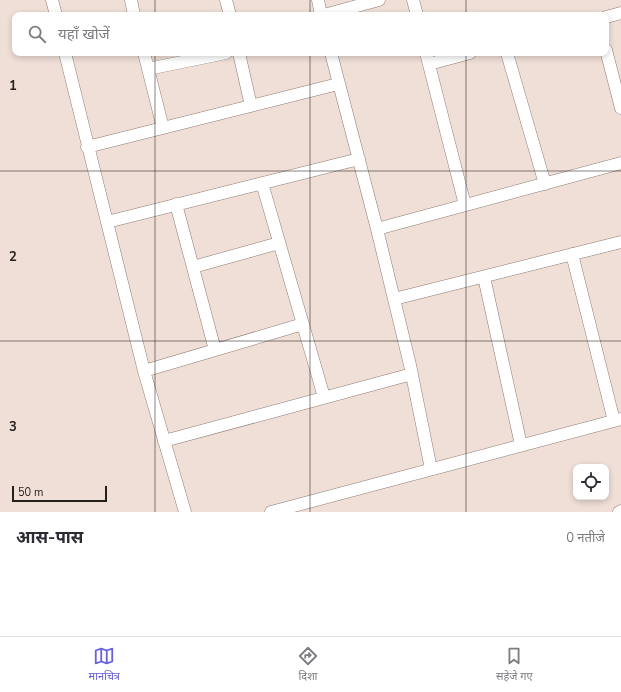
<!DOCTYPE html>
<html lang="hi">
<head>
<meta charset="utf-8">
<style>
  body { margin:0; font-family:"Nunito Sans","Noto Sans Devanagari",sans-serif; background:#f7f7f7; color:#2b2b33 }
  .controls { position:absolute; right:12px; bottom:12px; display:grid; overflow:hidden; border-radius:8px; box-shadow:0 2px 6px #0003 }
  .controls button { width:36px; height:36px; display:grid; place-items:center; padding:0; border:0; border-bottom:1px solid #e1e1e2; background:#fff; color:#2b2b33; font:20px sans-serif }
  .scale { position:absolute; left:12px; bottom:10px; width:95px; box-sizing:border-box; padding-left:4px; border:2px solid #251f1c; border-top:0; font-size:11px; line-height:14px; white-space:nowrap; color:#251f1c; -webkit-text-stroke:3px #efdfd6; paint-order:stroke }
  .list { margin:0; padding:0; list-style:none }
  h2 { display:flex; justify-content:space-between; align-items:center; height:52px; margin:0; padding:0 16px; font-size:17px }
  h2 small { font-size:13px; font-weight:400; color:#7c7c81 }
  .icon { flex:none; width:22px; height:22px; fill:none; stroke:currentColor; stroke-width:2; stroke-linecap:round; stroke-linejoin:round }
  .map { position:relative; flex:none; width:621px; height:512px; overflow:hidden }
  .search { position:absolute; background:#fff; box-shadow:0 2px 6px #0003; left:12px; right:12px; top:12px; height:44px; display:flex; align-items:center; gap:10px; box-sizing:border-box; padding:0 14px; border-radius:8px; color:#7c7c81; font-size:15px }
  .sheet { height:124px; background:#fff }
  nav { display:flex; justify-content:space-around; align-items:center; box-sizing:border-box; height:56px; border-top:1px solid #e1e1e2; background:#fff; font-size:11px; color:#7c7c81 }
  nav a { display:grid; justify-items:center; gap:2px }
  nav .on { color:#6a61db }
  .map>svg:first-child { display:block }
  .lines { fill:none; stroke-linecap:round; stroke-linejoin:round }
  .minor-casing { stroke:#8b7c75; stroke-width:13 }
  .minor { stroke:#fff; stroke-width:12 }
  .grid { fill:none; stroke:#251f1c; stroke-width:1; stroke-opacity:0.55 }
  .grid-label { font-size:13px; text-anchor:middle; font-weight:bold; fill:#251f1c; stroke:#efdfd6; stroke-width:3.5; stroke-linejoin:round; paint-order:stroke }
</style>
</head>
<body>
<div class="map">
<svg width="621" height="512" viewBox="0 0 621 512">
  <rect width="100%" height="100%" fill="#efdfd6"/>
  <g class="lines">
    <g class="minor-casing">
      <path id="minor" d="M 52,0 L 56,15
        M 131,0 L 134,15
        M 226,0 L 230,15
        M 318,0 L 321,15
        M 413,0 L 417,15
        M 324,15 L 379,0
        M 606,17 L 621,13
        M 606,50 L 621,108
        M 65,53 L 144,371 L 185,512
        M 144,53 L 163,128
        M 239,53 L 251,106
        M 331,53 L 377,229 L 410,365 L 431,469
        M 426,53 L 465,205
        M 507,53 L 545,184
        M 429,64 L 470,53
        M 148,69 L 226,53
        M 87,147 L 338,84
        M 262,183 L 324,397
        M 176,204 L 215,350
        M 107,222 L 359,159
        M 377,229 L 621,163
        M 572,254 L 614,421
        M 193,267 L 279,243
        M 484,277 L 521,445
        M 394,299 L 621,242
        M 144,371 L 303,324
        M 164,441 L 412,374
        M 271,512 L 621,419
        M 619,512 L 621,511"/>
    </g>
    <use href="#minor" class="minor"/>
  </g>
  <path class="grid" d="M 155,0 L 155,15M 310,0 L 310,15M 466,0 L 466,15M 155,53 L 155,512M 310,53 L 310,512M 466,53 L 466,512M 0,171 L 621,171M 0,341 L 621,341"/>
  <g class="grid-label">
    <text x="13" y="90">1</text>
    <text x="13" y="261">2</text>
    <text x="13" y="431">3</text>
  </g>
</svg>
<div class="controls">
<button><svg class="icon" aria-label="locate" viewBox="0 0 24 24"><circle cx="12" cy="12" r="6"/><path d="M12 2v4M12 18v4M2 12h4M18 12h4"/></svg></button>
</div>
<div class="scale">50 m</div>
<div class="search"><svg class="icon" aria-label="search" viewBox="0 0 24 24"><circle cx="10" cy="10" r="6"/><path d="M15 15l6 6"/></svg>यहाँ खोजें</div>
</div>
<section class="sheet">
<h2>आस-पास<small>0 नतीजे</small></h2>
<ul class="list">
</ul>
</section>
<nav>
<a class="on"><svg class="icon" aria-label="map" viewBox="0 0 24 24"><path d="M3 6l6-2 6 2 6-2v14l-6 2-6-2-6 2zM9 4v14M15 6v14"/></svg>मानचित्र</a>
<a><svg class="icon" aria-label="directions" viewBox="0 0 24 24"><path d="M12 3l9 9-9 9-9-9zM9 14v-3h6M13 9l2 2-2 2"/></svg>दिशा</a>
<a><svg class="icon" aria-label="saved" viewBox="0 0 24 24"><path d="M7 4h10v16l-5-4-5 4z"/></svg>सहेजे गए</a>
</nav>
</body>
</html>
